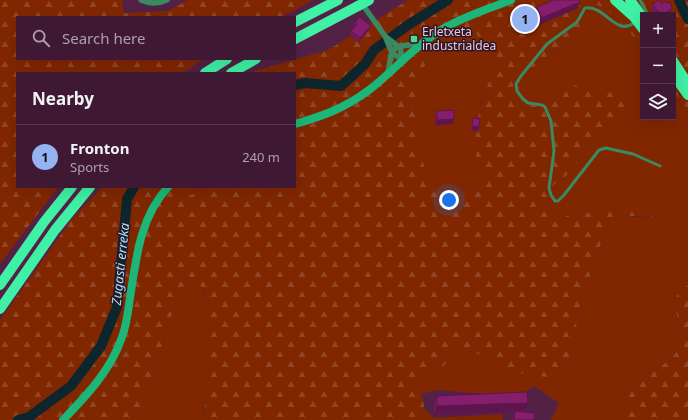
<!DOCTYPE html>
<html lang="en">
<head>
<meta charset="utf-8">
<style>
  body { margin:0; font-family:"Noto Sans",sans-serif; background:#46223c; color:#f1f3f6 }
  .controls { position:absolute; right:12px; top:12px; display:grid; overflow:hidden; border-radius:0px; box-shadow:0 4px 16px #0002 }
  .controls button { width:36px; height:36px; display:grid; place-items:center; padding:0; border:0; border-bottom:1px solid #58384f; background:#3f1934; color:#f1f3f6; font:20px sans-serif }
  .you { position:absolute; left:449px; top:200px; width:14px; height:14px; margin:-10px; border:3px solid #fff; border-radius:50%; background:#1a73e8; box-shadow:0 0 0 6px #1a73e833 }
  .badge { display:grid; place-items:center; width:26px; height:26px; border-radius:50%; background:#95b2f1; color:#111; font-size:13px; font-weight:700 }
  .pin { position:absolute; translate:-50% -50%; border:2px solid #fff; box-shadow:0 1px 4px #0006 }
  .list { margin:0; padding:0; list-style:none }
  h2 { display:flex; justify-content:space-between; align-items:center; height:52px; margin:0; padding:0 16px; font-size:17px }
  h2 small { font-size:13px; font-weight:400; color:#ada0ac }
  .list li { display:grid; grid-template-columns:26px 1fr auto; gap:12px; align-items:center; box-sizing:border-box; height:64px; padding:0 16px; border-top:1px solid #58384f }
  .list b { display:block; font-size:15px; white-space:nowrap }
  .list p { margin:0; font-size:13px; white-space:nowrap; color:#ada0ac }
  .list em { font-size:13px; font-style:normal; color:#ada0ac }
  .icon { flex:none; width:22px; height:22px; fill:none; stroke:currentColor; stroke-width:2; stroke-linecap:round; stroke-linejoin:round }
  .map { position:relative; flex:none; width:688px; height:420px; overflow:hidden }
  .search { position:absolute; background:#3f1934; box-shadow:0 4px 16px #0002; left:16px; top:16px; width:280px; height:44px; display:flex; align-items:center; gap:10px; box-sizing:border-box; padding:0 14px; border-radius:0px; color:#ada0ac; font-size:15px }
  .panel { position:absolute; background:#3f1934; box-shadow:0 4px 16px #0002; left:16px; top:72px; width:280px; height:116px; border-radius:0px }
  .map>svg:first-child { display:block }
  .grass { fill:#802700 }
  .forest { fill:url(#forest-firs); fill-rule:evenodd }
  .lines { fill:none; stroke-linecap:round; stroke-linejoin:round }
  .river { stroke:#0d252c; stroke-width:10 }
  .lane { stroke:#398962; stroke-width:3 }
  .street { stroke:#398962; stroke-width:5.5 }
  .secondary { stroke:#1bb678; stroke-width:8 }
  .highway { stroke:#3ff1a4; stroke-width:10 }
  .highway-bridge { stroke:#3ff1a4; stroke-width:10 }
  .wall { fill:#731a5e }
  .shaded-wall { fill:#5e154c }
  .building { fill:#861e6d; stroke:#5e154c }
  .poi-dot { fill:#53d396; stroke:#2d1626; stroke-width:1.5 }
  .labels { text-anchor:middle; stroke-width:3; stroke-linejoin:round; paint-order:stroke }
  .poi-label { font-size:12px; fill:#e8c7dc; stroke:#2d1626; text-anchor:start }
  .water-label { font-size:13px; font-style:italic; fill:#9ee5fb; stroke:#2d1626 }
</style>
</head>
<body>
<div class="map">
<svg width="688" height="420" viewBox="0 0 688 420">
  <defs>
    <pattern id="forest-firs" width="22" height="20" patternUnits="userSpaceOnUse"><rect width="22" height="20" fill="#802700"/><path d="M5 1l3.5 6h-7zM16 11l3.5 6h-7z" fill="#924525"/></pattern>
  </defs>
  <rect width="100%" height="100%" fill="#542146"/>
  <path class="grass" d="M 589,2 C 613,8 627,30 643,48 L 643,62 L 641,63 L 643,65 L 643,117 L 673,117 L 673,93 C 680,96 683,105 688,110 L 688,285 C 659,303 688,321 680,345 C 673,364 648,371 634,385 C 627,393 626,410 624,420 L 551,420 L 559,403 L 534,386 L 518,397 L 437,390 L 422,394 L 419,382 L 420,373 L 442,368 L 458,347 L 482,355 L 499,370 L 560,379 L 566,369 L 577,332 L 576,320 L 597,254 L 609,222 L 600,219 L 615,215 L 652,218 L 652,211 L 591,212 L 576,216 L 568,215 L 557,222 L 549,222 L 550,188 L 567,175 L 587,149 L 605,134 L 617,91 L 593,93 L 572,84 L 567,84 L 563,87 L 555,97 L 538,102 L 527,99 L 519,103 C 509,97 514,82 515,72 C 532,72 540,60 553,52 C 560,47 568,44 575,40 L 583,10 Z
    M 472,26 L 480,38 L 487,42 L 483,51 L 483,53 L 495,66 L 481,102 L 476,156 L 483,186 L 481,192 C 469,191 454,193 442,188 C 416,179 412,106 418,84 C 421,74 426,65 428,55 L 432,52 L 438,45 Z
    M 175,187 L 203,187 L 196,193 L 186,196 Z
    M 189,282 L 195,282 L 201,285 L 208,298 L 211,317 L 207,356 L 208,376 L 204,391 L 204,420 L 136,420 L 154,371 L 178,295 L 183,287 Z
    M 502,414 L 503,420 L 431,420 L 431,418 Z"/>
  <path class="forest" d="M 0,0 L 122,0 L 124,13 L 168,11 L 188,0 L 313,0 L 282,17 L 17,17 L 17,59 L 204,59 L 183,73 L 17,73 L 17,187 L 58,187 L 0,264 Z
    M 408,0 L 686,0 L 688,2 L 688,110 C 683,105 680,96 673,93 L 673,15 L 643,15 L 643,48 C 627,30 613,8 589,2 L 583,10 C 586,18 585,26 580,34 C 574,43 561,46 552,52 C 545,57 538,65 530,69 C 525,72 520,72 515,73 C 514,83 510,96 519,103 L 527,99 L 538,102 L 554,97 L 563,87 L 567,84 L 572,84 L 593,93 L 617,91 L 623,94 L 630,104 L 605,134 L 587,149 L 567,175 L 550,188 L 549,222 L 557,222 L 568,215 L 576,216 L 591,212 L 630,206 L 652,211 L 652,218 C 635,215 617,215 601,219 L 609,222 L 597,254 L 576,320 L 577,332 L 566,369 L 560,379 L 498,370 L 482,355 L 458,347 L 442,368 L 420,373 L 419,382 L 425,410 L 431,415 L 431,420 L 204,420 C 206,411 204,401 204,393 C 205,387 207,383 207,378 C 208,371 207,363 207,356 C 208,337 220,282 189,282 L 183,287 L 178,295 L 154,371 L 136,420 L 0,420 L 0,320 L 72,219 L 102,187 L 176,187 L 187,196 L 196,193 L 203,187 L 249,187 L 254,188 L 263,187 L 295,187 L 295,73 L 248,73 L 328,50 ZM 471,27 L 480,39 L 487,42 L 482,51 L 483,53 L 495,66 C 483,96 473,123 476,156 C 477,168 485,180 481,192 C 469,191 454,193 442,188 C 416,179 412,106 418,84 C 421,74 426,65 428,55 L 432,52 L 438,45 Z
    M 688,285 L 688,420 L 624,420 C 626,410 627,393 634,385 C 648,371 673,364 680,345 C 688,321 659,302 688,285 Z"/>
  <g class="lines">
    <path class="river" d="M 679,0 L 688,19
      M 295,85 L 305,83 L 341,86 L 365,64 L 374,50 L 408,25 L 448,0
      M 18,420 L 29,417 L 71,386 L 101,346 L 117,307 L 127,199 L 134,187"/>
    <path class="lane" d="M 640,0 L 648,15
      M 635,22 C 616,38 606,5 585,8 L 577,22 L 547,44 L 521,76 L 516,84 L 517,91 L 523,99 L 528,103 L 542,105 L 545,107 L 551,121 L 554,151 L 549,188 L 551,195 L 555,201 L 558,201 L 564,195 L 599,150 L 606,148 L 633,154 L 660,166"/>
    <path class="street" d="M 141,0 C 150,4 158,4 167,0
      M 362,1 L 365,8 L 385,36 L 392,53 L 403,60
      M 386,37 L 400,48 L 403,60
      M 388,73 C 393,43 391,47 420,44"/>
    <path class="secondary" d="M 295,124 C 323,116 345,108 369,90 C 394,71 414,46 441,30 C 462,17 488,9 511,0
      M 63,420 C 87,395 111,370 122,337 C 127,324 128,311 130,298 C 136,259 140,217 168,187"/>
    <path class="highway" d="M 615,0 L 634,17 L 643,29
      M 630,0 L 643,18
      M 295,22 L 338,0
      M 295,39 L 358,6
      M 673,61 L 688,84
      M 205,73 L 227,59
      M 231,73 L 256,59
      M 676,78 L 688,95
      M 0,285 L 44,222 L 72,187
      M 0,309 L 55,230 L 90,187"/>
    <path class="highway-bridge" d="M 358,6 L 369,0"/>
  </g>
  <path class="wall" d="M 653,4 L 662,4 L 671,12 L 673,15 L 655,15 L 651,9 Z
    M 537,7 L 578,8 L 539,25 L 534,14 Z
    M 355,22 L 369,30 L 358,42 L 350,35 L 351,31 L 354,28 L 353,27 Z
    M 437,111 L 452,124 L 435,125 L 435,115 Z
    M 473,118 L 479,127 L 478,131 L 471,130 L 472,123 Z
    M 437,396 L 525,411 L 534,420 L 512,420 L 515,412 L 434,415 L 434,404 Z"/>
  <path class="shaded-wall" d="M 580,2 L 578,8 L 539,25 L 541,18 Z
    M 371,26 L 369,30 L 358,42 L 360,38 Z
    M 454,119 L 452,124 L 435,125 L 437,120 Z
    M 472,126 L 479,127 L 478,131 L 471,130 Z
    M 528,403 L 525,411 L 434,415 L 437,406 Z"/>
  <path class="building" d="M 554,0 L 579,0 L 580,2 L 541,18 L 537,7 Z
    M 659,0 L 662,4 L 665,1 L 666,3 L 668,2 L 671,4 L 672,9 L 668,11 L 669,13 L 671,12 L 673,15 L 658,15 L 659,14 L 653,4 Z
    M 360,17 L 371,26 L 360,38 L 351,31 L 357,24 L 355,22 Z
    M 454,110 L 454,119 L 437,120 L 437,111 Z
    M 473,118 L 480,119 L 479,127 L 472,126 Z
    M 527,392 L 528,403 L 437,406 L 437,396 Z
    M 515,411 L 535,413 L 534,420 L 514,420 Z"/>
  <rect class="poi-dot" x="410" y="35" width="8" height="8" rx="2"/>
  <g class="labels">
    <g class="poi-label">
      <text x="422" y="36">Erletxeta<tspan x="422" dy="14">industrialdea</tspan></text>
    </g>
    <g class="water-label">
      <text transform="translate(120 264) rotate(-84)" y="5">Zugasti erreka</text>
    </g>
  </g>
</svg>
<div class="controls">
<button>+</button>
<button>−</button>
<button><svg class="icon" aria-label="layers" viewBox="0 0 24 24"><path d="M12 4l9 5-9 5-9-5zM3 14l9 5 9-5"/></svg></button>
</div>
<div class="you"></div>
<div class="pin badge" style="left:525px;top:19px">1</div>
<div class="search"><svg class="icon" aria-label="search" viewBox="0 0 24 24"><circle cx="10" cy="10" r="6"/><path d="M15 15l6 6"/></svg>Search here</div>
<section class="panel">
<h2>Nearby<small></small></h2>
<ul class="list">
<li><span class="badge">1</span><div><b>Fronton</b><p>Sports</p></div><em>240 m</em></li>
</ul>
</section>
</div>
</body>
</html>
